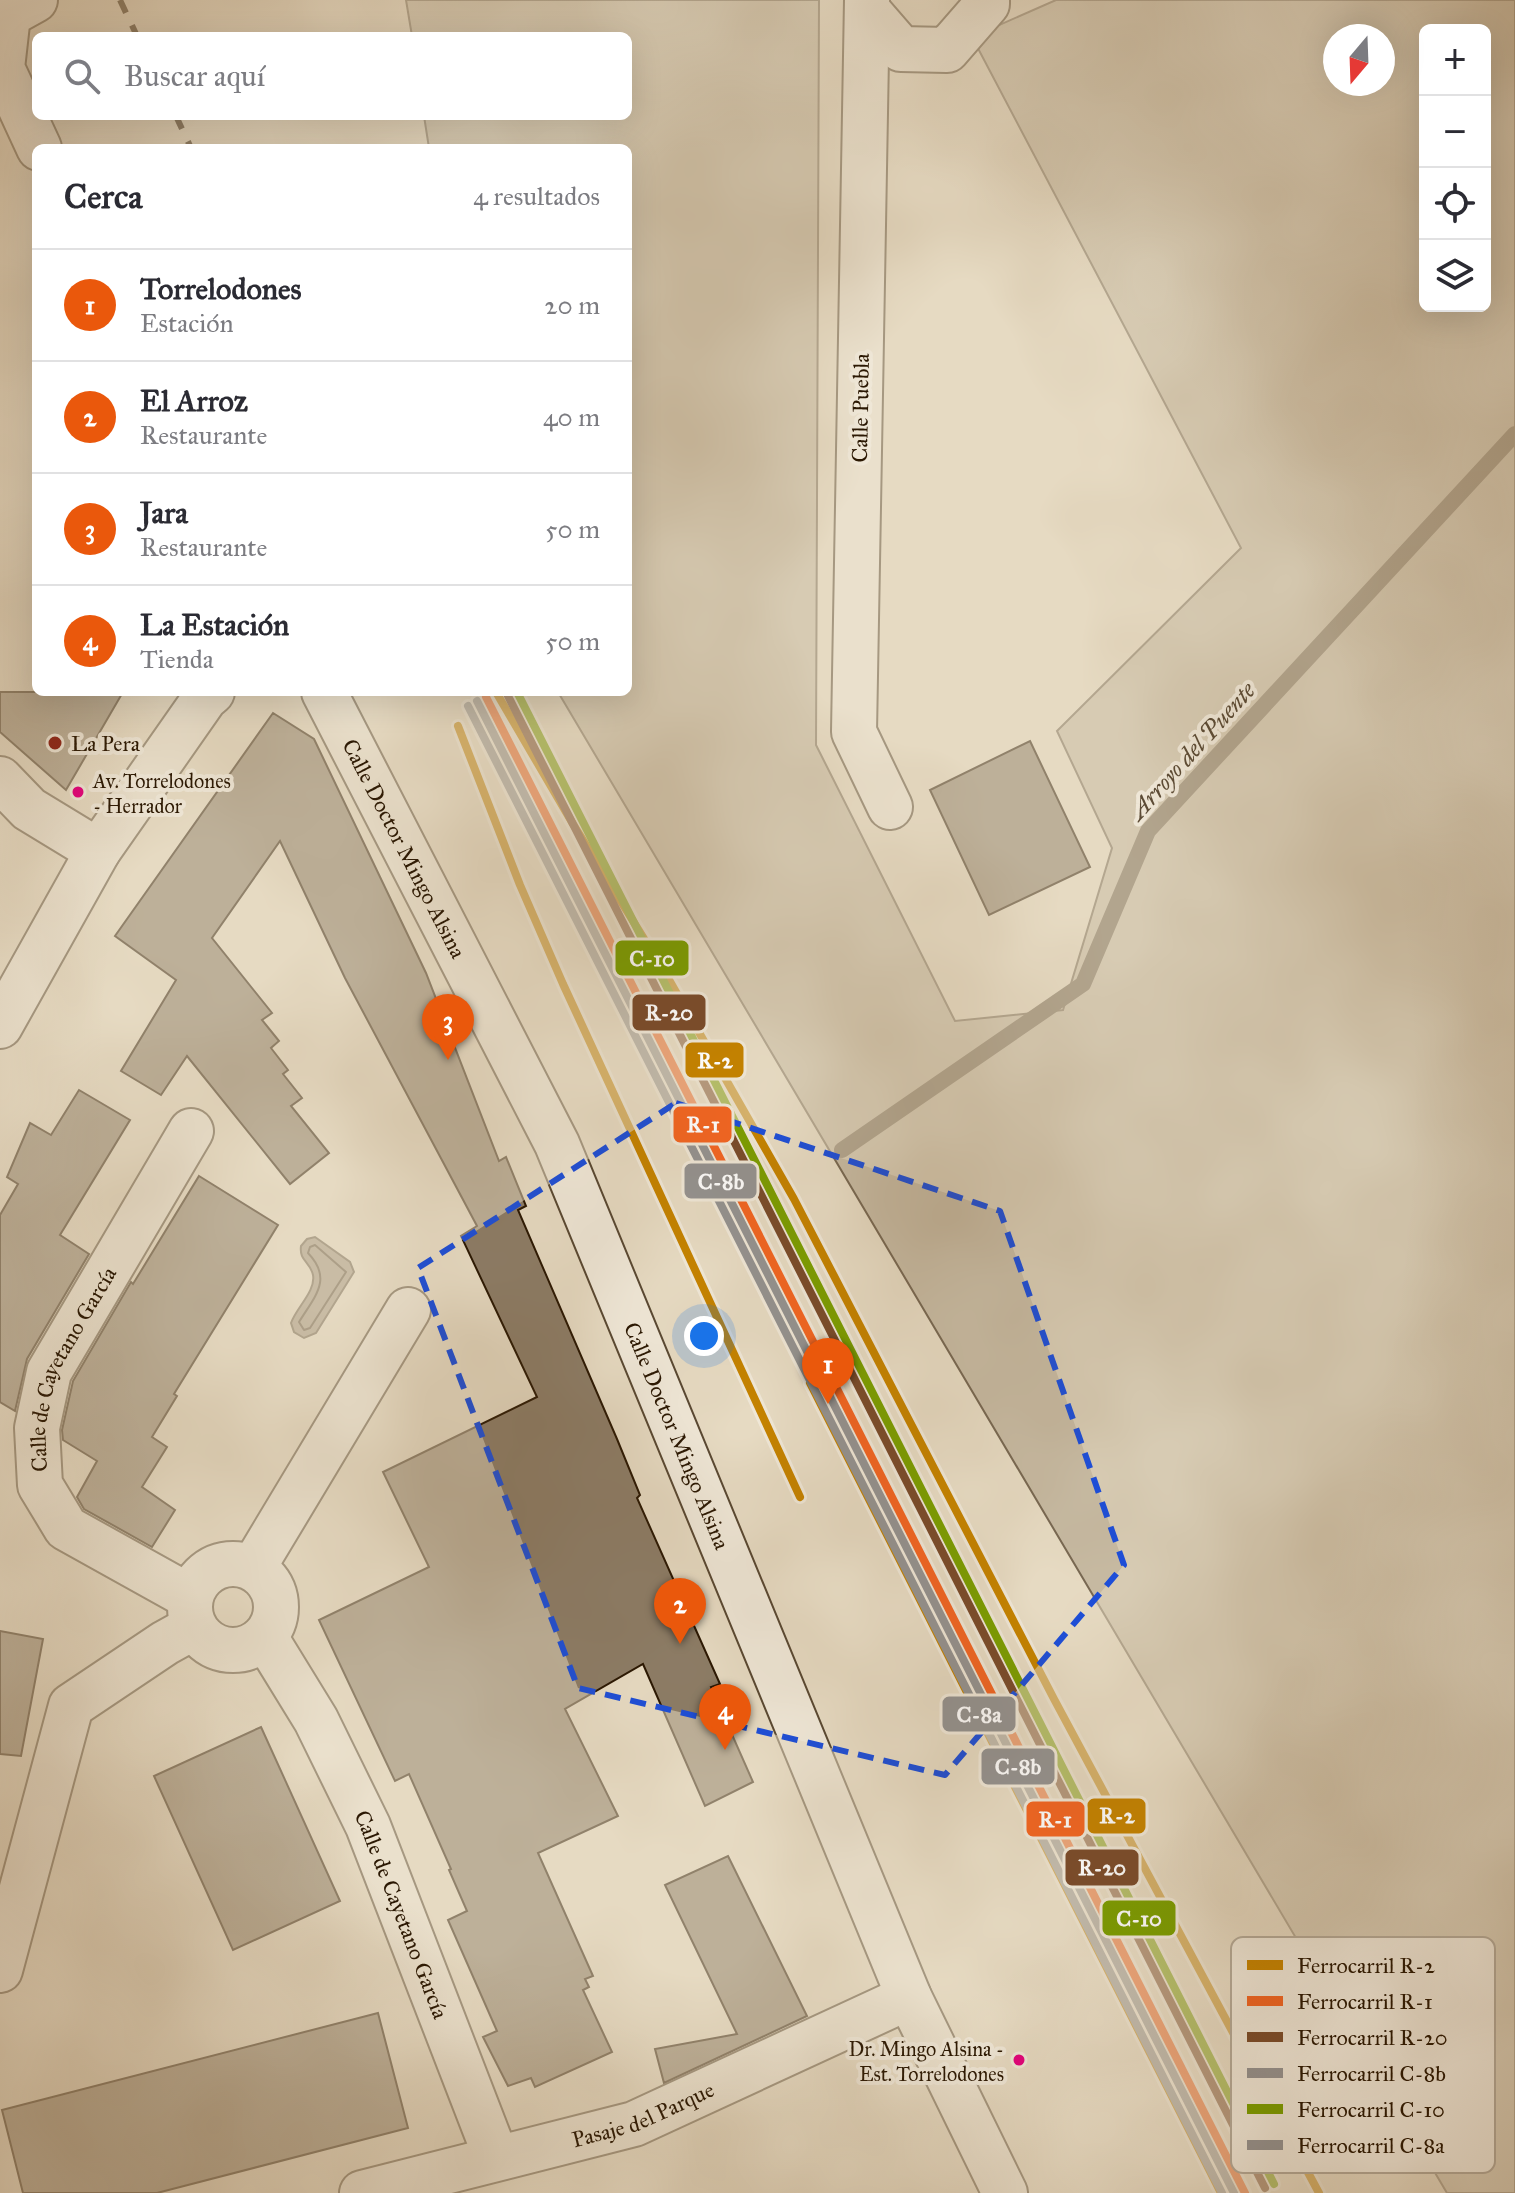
<!DOCTYPE html>
<html lang="es">
<head>
<meta charset="utf-8">
<style>
  body { margin:0; font-family:"IM FELL Great Primer",serif; background:#f2f2f3; color:#2b2b33 }
  .controls { position:absolute; right:24px; top:24px; display:grid; overflow:hidden; border-radius:12px; box-shadow:0 8px 32px #0002 }
  .controls button { width:72px; height:72px; display:grid; place-items:center; padding:0; border:0; border-bottom:2px solid #e1e1e2; background:#fff; color:#2b2b33; font:40px sans-serif }
  .compass { position:absolute; left:1323px; top:24px; width:72px; height:72px; border-radius:50%; background:#fff; box-shadow:0 8px 32px #0002; rotate:199deg }
  .you { position:absolute; left:704px; top:1336px; width:28px; height:28px; margin:-20px; border:6px solid #fff; border-radius:50%; background:#1a73e8; box-shadow:0 0 0 12px #1a73e833 }
  .badge { display:grid; place-items:center; width:52px; height:52px; border-radius:50%; background:#ea580c; color:#fff; font-size:26px; font-weight:700 }
  .pin { position:absolute; translate:-50% -66px; filter:drop-shadow(0 2px 4px #0008) }
  .pin::after { content:''; position:absolute; top:42px; width:28px; height:24px; background:inherit; clip-path:polygon(0 0,100% 0,50% 100%) }
  .list { margin:0; padding:0; list-style:none }
  h2 { display:flex; justify-content:space-between; align-items:center; height:104px; margin:0; padding:0 32px; font-size:34px }
  h2 small { font-size:26px; font-weight:400; color:#7c7c81 }
  .list li { display:grid; grid-template-columns:52px 1fr auto; gap:24px; align-items:center; box-sizing:border-box; height:112px; padding:0 32px; border-top:2px solid #e1e1e2 }
  .list b { display:block; font-size:30px; white-space:nowrap }
  .list p { margin:0; font-size:26px; white-space:nowrap; color:#7c7c81 }
  .list em { font-size:26px; font-style:normal; color:#7c7c81 }
  .icon { flex:none; width:44px; height:44px; fill:none; stroke:currentColor; stroke-width:2; stroke-linecap:round; stroke-linejoin:round }
  .map { position:relative; flex:none; width:1515px; height:2193px; overflow:hidden }
  .search { position:absolute; background:#fff; box-shadow:0 8px 32px #0002; left:32px; top:32px; width:600px; height:88px; display:flex; align-items:center; gap:20px; box-sizing:border-box; padding:0 28px; border-radius:12px; color:#7c7c81; font-size:30px }
  .panel { position:absolute; background:#fff; box-shadow:0 8px 32px #0002; left:32px; top:144px; width:600px; height:552px; border-radius:12px }
  .map>svg:first-child { display:block }
  .green { fill:#c6b9a1; stroke:#786852; stroke-width:2; fill-rule:evenodd }
  .water { fill:#a69881; stroke:#74644e; stroke-width:2 }
  .lines { fill:none; stroke-linecap:round; stroke-linejoin:round }
  .shore { stroke:#685842; stroke-width:2 }
  .stream { stroke:#74644e; stroke-width:16 }
  .building { fill:#8c7c66; stroke:#2a1702; stroke-width:2 }
  .minor-casing { stroke:#594832; stroke-width:48 }
  .minor { stroke:#efe7d7; stroke-width:44 }
  .rail { stroke:#2a1702; stroke-width:6; stroke-dasharray:14 14; stroke-linecap:butt }
  .rail-1-casing { stroke:#efe7d7; stroke-width:14 }
  .rail-2-casing { stroke:#efe7d7; stroke-width:14 }
  .rail-3-casing { stroke:#efe7d7; stroke-width:14 }
  .rail-4-casing { stroke:#efe7d7; stroke-width:14 }
  .rail-5-casing { stroke:#efe7d7; stroke-width:14 }
  .rail-6-casing { stroke:#efe7d7; stroke-width:14 }
  .rail-1 { stroke:#c48200; stroke-width:8 }
  .rail-2 { stroke:#f26522; stroke-width:8 }
  .rail-3 { stroke:#7a4b2a; stroke-width:8 }
  .rail-4 { stroke:#949290; stroke-width:8 }
  .rail-5 { stroke:#7b9d00; stroke-width:8 }
  .rail-6 { stroke:#949290; stroke-width:8 }
  .marked { fill:none; stroke:#1d4ed8; stroke-width:6; stroke-dasharray:16 10; stroke-linejoin:round }
  .poi-dot { fill:#8f2418; stroke:#efe7d7; stroke-width:3 }
  .bus-dot { fill:#e5007d; stroke:#efe7d7; stroke-width:3 }
  .labels { text-anchor:middle; stroke-width:8; stroke-linejoin:round; paint-order:stroke }
  .bus-label { font-size:20px; fill:#2a1702; stroke:#efe7d7; text-anchor:start }
  .street-label { font-size:22px; fill:#2a1702; stroke:#efe7d7 }
  .poi-label { font-size:22px; fill:#2a1702; stroke:#efe7d7; text-anchor:start }
  .water-label { font-size:24px; font-style:italic; fill:#5c4b35; stroke:#efe7d7 }
  .key { fill:#efe7d7; stroke:#b4a997; stroke-width:2 }
  .key-label { font-size:22px; fill:#2a1702 }
  .line-badge { stroke:#efe7d7; stroke-width:3 }
  .badge-label { font-size:22px; text-anchor:middle; font-weight:bold; fill:#fff }
</style>
</head>
<body>
<div class="map">
<svg width="1515" height="2193" viewBox="0 0 1515 2193">
  <rect width="100%" height="100%" fill="#e6dac2"/>
  <filter id="stains"><feTurbulence type="fractalNoise" baseFrequency=".0025" numOctaves="4"/><feColorMatrix values="0 0 0 0 .2 0 0 0 0 .09 0 0 0 0 .02 0 0 0 .5 -.17"/></filter>
  <radialGradient id="worn" r=".72"><stop offset=".6" stop-color="#630" stop-opacity="0"/><stop offset="1" stop-color="#630" stop-opacity=".3"/></radialGradient>
  <path class="green" d="M 406,0 L 819,0 L 816,745 L 955,1021 L 1063,1010 L 1112,848 L 1057,731 L 1241,548 L 972,37 L 1056,0 L 1515,0 L 1515,2193 L 1447,2193 L 558,692 L 628,692 L 628,148 L 429,148 L 424,116 L 628,116 L 628,36 L 412,36 ZM 1425,30 L 1485,30 L 1485,306 L 1425,306 ZM 1335,36 L 1383,36 L 1383,84 L 1335,84 Z"/>
  <path class="water" d="M 315,1237 L 350,1262 L 354,1272 L 316,1333 L 304,1338 L 294,1332 L 291,1323 C 296,1308 316,1291 313,1275 C 310,1261 299,1261 301,1246 L 307,1239 Z"/>
  <g class="lines">
    <path class="shore" d="M 315,1245 L 346,1272 L 310,1328 L 304,1330 L 299,1322 C 315,1296 333,1279 308,1253 L 310,1247 Z"/>
    <path class="stream" d="M 842,1150 L 1083,984 L 1148,831 L 1515,434"/>
  </g>
  <path class="building" d="M 0,692 L 123,692 L 66,790 L 0,732 Z
    M 273,713 L 314,739 L 426,973 L 499,1161 L 506,1157 L 526,1206 L 518,1210 L 617,1439 L 640,1495 L 637,1498 L 720,1684 L 711,1687 L 753,1782 L 705,1806 L 643,1664 L 565,1709 L 618,1816 L 538,1853 L 593,1976 L 585,1979 L 589,1987 L 583,1990 L 612,2052 L 535,2087 L 531,2078 L 508,2086 L 483,2037 L 497,2031 L 448,1920 L 467,1911 L 449,1870 L 451,1869 L 409,1774 L 395,1781 L 319,1620 L 429,1567 L 383,1472 L 537,1397 L 461,1236 L 477,1226 L 345,978 L 280,841 L 212,938 L 272,1013 L 262,1020 L 279,1041 L 271,1048 L 288,1070 L 283,1074 L 302,1098 L 291,1106 L 329,1153 L 290,1184 L 187,1056 L 161,1095 L 121,1071 L 176,980 L 115,936 Z
    M 1030,741 L 1090,867 L 989,915 L 930,790 Z
    M 79,1090 L 130,1120 L 60,1235 L 89,1254 L 27,1359 L 15,1411 L 0,1402 L 0,1215 L 18,1184 L 7,1177 L 30,1123 L 51,1135 Z
    M 199,1176 L 278,1225 L 174,1394 L 177,1396 L 152,1437 L 167,1447 L 142,1487 L 175,1510 L 152,1547 L 84,1509 L 77,1497 L 97,1461 L 63,1440 L 62,1430 L 73,1381 L 131,1282 L 133,1284 Z
    M 0,1631 L 43,1639 L 21,1756 L 0,1754 Z
    M 261,1727 L 340,1901 L 233,1950 L 154,1776 Z
    M 728,1856 L 807,2016 L 664,2083 L 655,2049 L 737,2034 L 665,1885 Z
    M 378,2013 L 408,2128 L 157,2193 L 23,2193 L 2,2110 Z"/>
  <g class="lines">
    <g class="minor-casing">
      <g id="minor">
        <path d="M 35,0 L 8,15 L 2,68 L 39,148"/>
        <path d="M 867,0 L 854,732 L 890,807"/>
        <path d="M 869,12 L 901,49 L 947,50 L 987,4 L 987,0"/>
        <path id="s1" d="M 324,692 L 557,1144 L 909,1997 L 1005,2193"/>
        <path d="M 0,779 L 29,809 L 98,851"/>
        <path d="M 0,1026 L 98,851 L 205,698 L 212,692"/>
        <circle cx="233" cy="1607" r="43"/>
        <path d="M 253,1568 L 408,1310"/>
        <path id="s2" d="M 190,1597 L 66,1528 L 40,1485 L 37,1428 L 49,1372 L 191,1131"/>
        <path id="s3" d="M 265,1637 L 316,1720 L 368,1826 L 496,2157"/>
        <path d="M 0,1970 L 71,1706 L 165,1643 L 194,1627"/>
        <path id="s4" d="M 362,2193 L 634,2124 L 909,1997"/>
      </g>
    </g>
    <use href="#minor" class="minor"/>
    <path class="rail" d="M 120,0 L 137,36
      M 176,116 L 191,148"/>
    <g class="rail-1-casing">
      <path id="rail-1" d="M 496,692 L 573,824 L 664,971 L 794,1199 L 1054,1699 L 1319,2193
        M 458,726 L 520,885 L 563,984 L 800,1497
        M 810,1383 L 1221,2193"/>
    </g>
    <g class="rail-2-casing">
      <path id="rail-2" d="M 486,697 L 1245,2193"/>
    </g>
    <g class="rail-3-casing">
      <path id="rail-3" d="M 506,692 L 1265,2188"/>
    </g>
    <g class="rail-4-casing">
      <path id="rail-4" d="M 477,701 L 1234,2193"/>
    </g>
    <g class="rail-5-casing">
      <path id="rail-5" d="M 517,692 L 1274,2184"/>
    </g>
    <g class="rail-6-casing">
      <path id="rail-6" d="M 468,706 L 1222,2193"/>
    </g>
    <use href="#rail-1" class="rail-1"/>
    <use href="#rail-2" class="rail-2"/>
    <use href="#rail-3" class="rail-3"/>
    <use href="#rail-4" class="rail-4"/>
    <use href="#rail-5" class="rail-5"/>
    <use href="#rail-6" class="rail-6"/>
  </g>
  <path d="M0 0H1515V2193H0ZM 676,1103 L 1000,1211 L 1124,1565 L 945,1775 L 578,1688 L 418,1268 Z" fill="#e6dac2" fill-opacity=".55" fill-rule="evenodd"/>
  <path class="marked" d="M 676,1103 L 1000,1211 L 1124,1565 L 945,1775 L 578,1688 L 418,1268 Z"/>
  <circle class="poi-dot" cx="55" cy="743" r="8"/>
  <g class="bus-dot">
    <circle cx="78" cy="792" r="7"/>
    <circle cx="1019" cy="2060" r="7"/>
  </g>
  <g class="labels">
    <g class="bus-label">
      <text x="93" y="788">Av. Torrelodones<tspan x="93" dy="25">- Herrador</tspan></text>
      <text x="1004" y="2056" text-anchor="end">Dr. Mingo Alsina -<tspan x="1004" dy="25">Est. Torrelodones</tspan></text>
    </g>
    <g class="street-label">
      <text transform="translate(860 408) rotate(-89)" y="8">Calle Puebla</text>
      <text dy="8" stroke="none"><textPath href="#s1" startOffset="176">Calle Doctor Mingo Alsina</textPath></text>
      <text dy="8" stroke="none"><textPath href="#s2" startOffset="316">Calle de Cayetano García</textPath></text>
      <text dy="8" stroke="none"><textPath href="#s1" startOffset="824">Calle Doctor Mingo Alsina</textPath></text>
      <text dy="8" stroke="none"><textPath href="#s3" startOffset="310">Calle de Cayetano García</textPath></text>
      <text dy="8" stroke="none"><textPath href="#s4" startOffset="292">Pasaje del Parque</textPath></text>
    </g>
    <g class="poi-label">
      <text x="71" y="751">La Pera</text>
    </g>
    <g class="water-label">
      <text transform="translate(1192 751) rotate(-48)" y="8">Arroyo del Puente</text>
    </g>
  </g>
  <rect x="1231" y="1937" width="264" height="236" rx="12" class="key"/>
  <rect x="1247" y="1960" width="36" height="10" fill="#c48200"/>
  <rect x="1247" y="1996" width="36" height="10" fill="#f26522"/>
  <rect x="1247" y="2032" width="36" height="10" fill="#7a4b2a"/>
  <rect x="1247" y="2068" width="36" height="10" fill="#949290"/>
  <rect x="1247" y="2104" width="36" height="10" fill="#7b9d00"/>
  <rect x="1247" y="2140" width="36" height="10" fill="#949290"/>
  <g class="key-label">
    <text x="1297" y="1973">Ferrocarril R-2</text>
    <text x="1297" y="2009">Ferrocarril R-1</text>
    <text x="1297" y="2045">Ferrocarril R-20</text>
    <text x="1297" y="2081">Ferrocarril C-8b</text>
    <text x="1297" y="2117">Ferrocarril C-10</text>
    <text x="1297" y="2153">Ferrocarril C-8a</text>
  </g>
  <g class="line-badge">
    <rect x="614" y="939" width="76" height="38" rx="8" fill="#7b9d00"/>
    <rect x="631" y="993" width="76" height="39" rx="8" fill="#7a4b2a"/>
    <rect x="684" y="1041" width="61" height="38" rx="8" fill="#c48200"/>
    <rect x="672" y="1105" width="61" height="39" rx="8" fill="#f26522"/>
    <rect x="683" y="1162" width="75" height="38" rx="8" fill="#949290"/>
    <rect x="941" y="1695" width="76" height="38" rx="8" fill="#949290"/>
    <rect x="980" y="1747" width="76" height="39" rx="8" fill="#949290"/>
    <rect x="1086" y="1797" width="61" height="38" rx="8" fill="#c48200"/>
    <rect x="1025" y="1800" width="61" height="38" rx="8" fill="#f26522"/>
    <rect x="1064" y="1848" width="76" height="39" rx="8" fill="#7a4b2a"/>
    <rect x="1101" y="1899" width="76" height="38" rx="8" fill="#7b9d00"/>
  </g>
  <g class="badge-label">
    <text x="652" y="966">C-10</text>
    <text x="669" y="1020">R-20</text>
    <text x="715" y="1068">R-2</text>
    <text x="703" y="1132">R-1</text>
    <text x="721" y="1189">C-8b</text>
    <text x="979" y="1722">C-8a</text>
    <text x="1018" y="1774">C-8b</text>
    <text x="1117" y="1823">R-2</text>
    <text x="1055" y="1827">R-1</text>
    <text x="1102" y="1875">R-20</text>
    <text x="1139" y="1926">C-10</text>
  </g>
  <rect width="100%" height="100%" filter="url(#stains)"/>
  <rect width="100%" height="100%" fill="url(#worn)"/>
</svg>
<div class="controls">
<button>+</button>
<button>−</button>
<button><svg class="icon" aria-label="locate" viewBox="0 0 24 24"><circle cx="12" cy="12" r="6"/><path d="M12 2v4M12 18v4M2 12h4M18 12h4"/></svg></button>
<button><svg class="icon" aria-label="layers" viewBox="0 0 24 24"><path d="M12 4l9 5-9 5-9-5zM3 14l9 5 9-5"/></svg></button>
</div>
<svg class="compass" viewBox="-18 -18 36 36"><path d="M0-13l5 13h-10z" fill="#e53935"/><path d="M0 13l5-13h-10z" fill="#7c7c81"/></svg>
<div class="you"></div>
<div class="pin badge" style="left:828px;top:1404px">1</div>
<div class="pin badge" style="left:680px;top:1644px">2</div>
<div class="pin badge" style="left:448px;top:1060px">3</div>
<div class="pin badge" style="left:725px;top:1750px">4</div>
<div class="search"><svg class="icon" aria-label="search" viewBox="0 0 24 24"><circle cx="10" cy="10" r="6"/><path d="M15 15l6 6"/></svg>Buscar aquí</div>
<section class="panel">
<h2>Cerca<small>4 resultados</small></h2>
<ul class="list">
<li><span class="badge">1</span><div><b>Torrelodones</b><p>Estación</p></div><em>20 m</em></li>
<li><span class="badge">2</span><div><b>El Arroz</b><p>Restaurante</p></div><em>40 m</em></li>
<li><span class="badge">3</span><div><b>Jara</b><p>Restaurante</p></div><em>50 m</em></li>
<li><span class="badge">4</span><div><b>La Estación</b><p>Tienda</p></div><em>50 m</em></li>
</ul>
</section>
</div>
</body>
</html>
